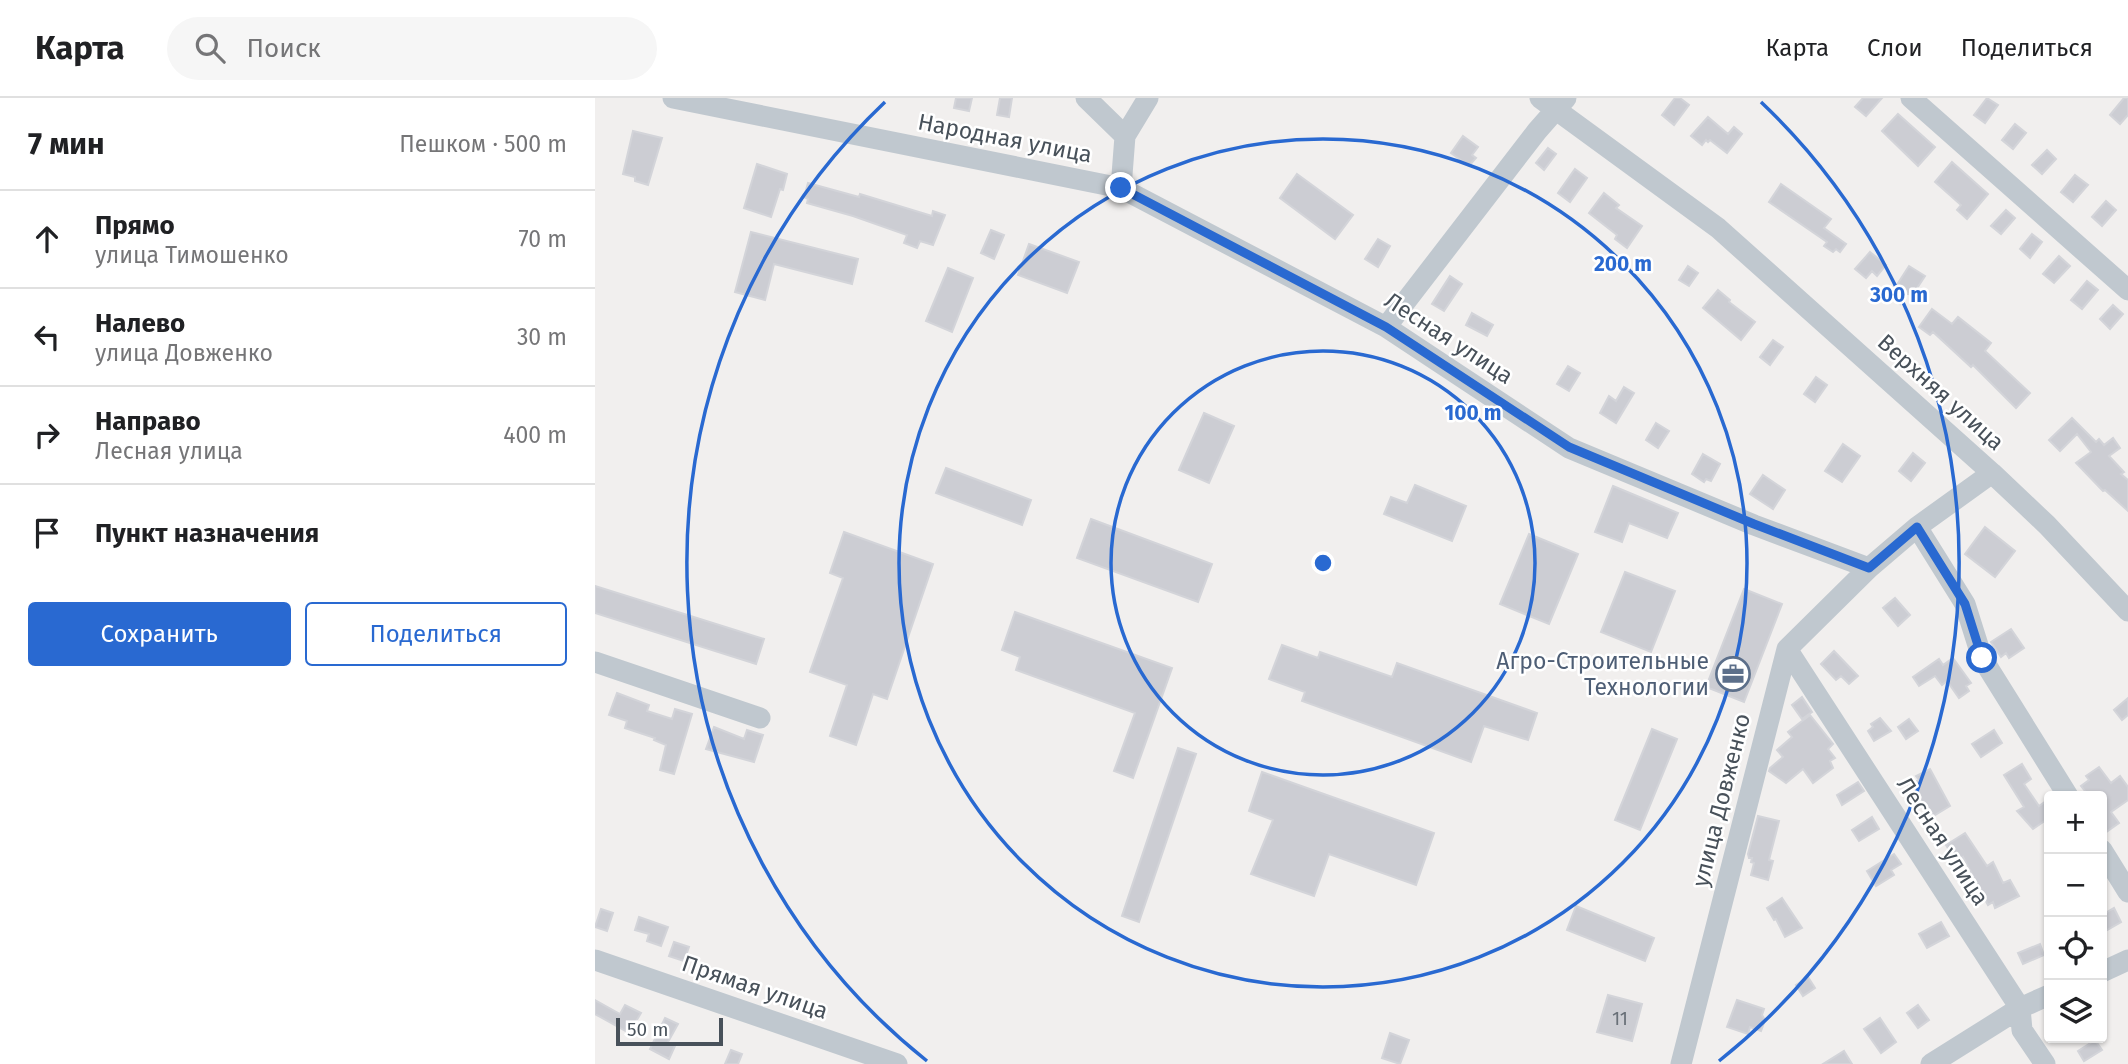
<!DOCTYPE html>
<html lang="ru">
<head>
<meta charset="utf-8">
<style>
  body { margin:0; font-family:"Fira Sans",sans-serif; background:#f6f6f6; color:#202124 }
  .controls { position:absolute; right:21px; bottom:21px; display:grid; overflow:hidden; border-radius:7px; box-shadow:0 2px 5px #0004 }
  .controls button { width:63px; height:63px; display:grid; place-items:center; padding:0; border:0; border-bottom:2px solid #e0e0e0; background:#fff; color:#202124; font:35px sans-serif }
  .scale { position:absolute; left:21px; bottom:18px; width:107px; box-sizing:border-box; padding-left:7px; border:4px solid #48515a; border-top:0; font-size:19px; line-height:24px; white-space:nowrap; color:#48515a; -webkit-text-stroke:5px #fff; paint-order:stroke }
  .stop { position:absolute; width:21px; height:21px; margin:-16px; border:5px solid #2969d1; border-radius:50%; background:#fff }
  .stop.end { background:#2969d1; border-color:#fff; box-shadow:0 2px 7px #0008 }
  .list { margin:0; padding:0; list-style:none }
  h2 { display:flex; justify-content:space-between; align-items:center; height:91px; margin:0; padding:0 28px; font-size:30px }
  h2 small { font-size:23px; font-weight:400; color:#757577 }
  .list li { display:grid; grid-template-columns:46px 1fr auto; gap:21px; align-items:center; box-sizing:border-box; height:98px; padding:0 28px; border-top:2px solid #e0e0e0 }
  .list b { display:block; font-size:26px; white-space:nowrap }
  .list p { margin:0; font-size:23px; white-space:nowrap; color:#757577 }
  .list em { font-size:23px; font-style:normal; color:#757577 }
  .actions { display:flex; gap:14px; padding:21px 28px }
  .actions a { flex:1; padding:16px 0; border:2px solid #2969d1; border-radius:7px; text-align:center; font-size:24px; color:#2969d1 }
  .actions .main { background:#2969d1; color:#fff }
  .icon { flex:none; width:38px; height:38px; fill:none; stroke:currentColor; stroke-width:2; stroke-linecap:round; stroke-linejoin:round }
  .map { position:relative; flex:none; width:1533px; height:966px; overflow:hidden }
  header { display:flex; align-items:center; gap:42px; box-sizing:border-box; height:98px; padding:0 35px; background:#fff; border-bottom:2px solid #e0e0e0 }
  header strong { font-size:33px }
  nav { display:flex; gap:38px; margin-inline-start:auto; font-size:24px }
  .search { width:490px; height:63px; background:#f6f6f6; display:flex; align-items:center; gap:18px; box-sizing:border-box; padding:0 24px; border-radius:38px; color:#757577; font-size:26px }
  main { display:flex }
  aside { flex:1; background:#fff }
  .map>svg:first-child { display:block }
  .building { fill:#cccdd3; stroke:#d3d4d9; stroke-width:2 }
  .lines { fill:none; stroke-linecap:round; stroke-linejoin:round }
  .minor { stroke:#c0c8cf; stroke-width:21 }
  .route { stroke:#2969d1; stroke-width:9 }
  .ring { fill:none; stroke:#2969d1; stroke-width:3.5 }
  .labels { text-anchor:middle; stroke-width:5; stroke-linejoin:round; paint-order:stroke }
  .number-label { font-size:19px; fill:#697078 }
  .street-label { font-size:23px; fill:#48515a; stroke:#fff }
  .service-label { font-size:23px; fill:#4e5e75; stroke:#fff; text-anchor:end }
  .centre { fill:#2969d1; stroke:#fff; stroke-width:3.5 }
  .ring-label { font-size:21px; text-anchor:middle; font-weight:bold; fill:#2969d1; stroke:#fff; stroke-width:5; stroke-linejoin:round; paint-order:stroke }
</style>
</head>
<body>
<header>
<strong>Карта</strong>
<div class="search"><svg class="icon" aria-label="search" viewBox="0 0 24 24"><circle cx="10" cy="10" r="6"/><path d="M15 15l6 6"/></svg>Поиск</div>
<nav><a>Карта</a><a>Слои</a><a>Поделиться</a></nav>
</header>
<main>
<aside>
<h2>7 мин<small>Пешком · 500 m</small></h2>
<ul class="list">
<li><svg class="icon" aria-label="ahead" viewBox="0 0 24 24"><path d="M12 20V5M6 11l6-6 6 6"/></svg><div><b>Прямо</b><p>улица Тимошенко</p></div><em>70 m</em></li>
<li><svg class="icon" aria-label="left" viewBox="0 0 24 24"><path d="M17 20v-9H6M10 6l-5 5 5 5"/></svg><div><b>Налево</b><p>улица Довженко</p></div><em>30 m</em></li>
<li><svg class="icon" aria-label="right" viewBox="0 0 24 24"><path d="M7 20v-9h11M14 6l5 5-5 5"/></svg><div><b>Направо</b><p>Лесная улица</p></div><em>400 m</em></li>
<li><svg class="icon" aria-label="arrive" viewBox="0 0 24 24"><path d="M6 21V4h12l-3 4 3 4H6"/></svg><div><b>Пункт назначения</b></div></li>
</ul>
<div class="actions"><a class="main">Сохранить</a><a>Поделиться</a></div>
</aside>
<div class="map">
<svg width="1533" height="966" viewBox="0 0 1533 966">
  <rect width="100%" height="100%" fill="#f1efee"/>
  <path class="building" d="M 361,0 L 377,0 L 374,13 L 359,10 Z
    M 405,0 L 417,0 L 414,19 L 402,17 Z
    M 1080,0 L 1085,0 L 1094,7 L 1079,27 L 1067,17 Z
    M 1268,0 L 1287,0 L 1271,18 L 1260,9 Z
    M 1392,0 L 1403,7 L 1390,25 L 1379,17 Z
    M 1529,0 L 1533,0 L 1533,17 L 1525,26 L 1515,17 Z
    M 1303,16 L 1340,49 L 1323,68 L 1287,33 Z
    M 1113,19 L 1133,36 L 1139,29 L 1147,36 L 1132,55 L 1115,42 L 1113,44 L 1111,42 L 1107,47 L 1096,38 Z
    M 1420,26 L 1431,35 L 1418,51 L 1407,42 Z
    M 38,33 L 67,40 L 53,87 L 40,83 L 40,79 L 28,76 Z
    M 868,38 L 883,49 L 877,57 L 881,60 L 874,68 L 856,55 Z
    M 953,50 L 961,56 L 949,72 L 941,65 Z
    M 1452,52 L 1461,61 L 1447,76 L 1437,67 Z
    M 1357,64 L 1393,96 L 1372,121 L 1362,112 L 1366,107 L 1340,84 Z
    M 162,66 L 192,76 L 188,92 L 185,91 L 176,119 L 149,110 Z
    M 980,71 L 992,80 L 975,104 L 963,95 Z
    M 702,76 L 758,117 L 740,141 L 685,100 Z
    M 1480,77 L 1493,87 L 1478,104 L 1466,94 Z
    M 213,85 L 264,99 L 265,96 L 337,118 L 338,113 L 350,117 L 338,147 L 325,143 L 322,150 L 309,145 L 312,137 L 258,118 L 212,105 L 213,101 L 209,99 Z
    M 1186,86 L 1236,121 L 1229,130 L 1251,146 L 1245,154 L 1241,151 L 1238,154 L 1229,148 L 1232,144 L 1174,104 Z
    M 1009,95 L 1024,107 L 1021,110 L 1047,128 L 1032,150 L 1020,141 L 1022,137 L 994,115 Z
    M 1511,103 L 1521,112 L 1507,128 L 1497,119 Z
    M 1411,112 L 1420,120 L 1406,136 L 1396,128 Z
    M 396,132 L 409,137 L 399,161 L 386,155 Z
    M 156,134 L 263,161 L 257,186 L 179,166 L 170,202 L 140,194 Z
    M 1437,136 L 1447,144 L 1435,160 L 1425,151 Z
    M 783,141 L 795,148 L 783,169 L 770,161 Z
    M 434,146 L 484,164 L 472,195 L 423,177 Z
    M 1275,154 L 1291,167 L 1282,178 L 1277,173 L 1271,180 L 1260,171 Z
    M 1464,158 L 1475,168 L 1459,185 L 1448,176 Z
    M 1093,168 L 1103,175 L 1094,188 L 1084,182 Z
    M 1314,168 L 1330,178 L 1317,198 L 1312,195 L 1305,206 L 1294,199 Z
    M 353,170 L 378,180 L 357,234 L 331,223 Z
    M 855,178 L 867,186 L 849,213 L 837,206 Z
    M 1492,183 L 1503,192 L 1487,211 L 1476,202 Z
    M 1123,192 L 1135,202 L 1134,204 L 1160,224 L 1146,242 L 1108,210 Z
    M 1518,207 L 1528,216 L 1515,231 L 1505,221 Z
    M 1337,211 L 1357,226 L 1363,219 L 1396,245 L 1390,253 L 1435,295 L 1421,310 L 1378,267 L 1376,269 L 1338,234 L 1335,237 L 1324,229 Z
    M 877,215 L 898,227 L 892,238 L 871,227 Z
    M 1178,242 L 1188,249 L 1175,267 L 1165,259 Z
    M 973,268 L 985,275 L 974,293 L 962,286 Z
    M 1221,279 L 1232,287 L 1220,304 L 1209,296 Z
    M 1029,289 L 1039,295 L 1021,325 L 1005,315 L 1014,298 L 1021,303 Z
    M 609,315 L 639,328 L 614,385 L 584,372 Z
    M 1477,320 L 1501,344 L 1504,341 L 1509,347 L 1518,340 L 1525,350 L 1514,358 L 1529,374 L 1526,376 L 1533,382 L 1533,413 L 1510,392 L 1508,393 L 1481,365 L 1496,354 L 1482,336 L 1465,353 L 1454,342 Z
    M 1061,325 L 1074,333 L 1063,350 L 1051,342 Z
    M 1248,346 L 1265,358 L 1247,384 L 1230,373 Z
    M 1318,355 L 1330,365 L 1316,383 L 1304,373 Z
    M 1108,356 L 1125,366 L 1116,383 L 1111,381 L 1109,384 L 1097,376 Z
    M 351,370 L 436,402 L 427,427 L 341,395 Z
    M 1168,377 L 1190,392 L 1178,411 L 1155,396 Z
    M 820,387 L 871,408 L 857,443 L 789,416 L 796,399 L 812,405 Z
    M 1018,388 L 1083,415 L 1072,440 L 1034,425 L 1027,444 L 1000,434 Z
    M 496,421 L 617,466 L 603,504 L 482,460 Z
    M 1390,429 L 1420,453 L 1400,479 L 1370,456 Z
    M 249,434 L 338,466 L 292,601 L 278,596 L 261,647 L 235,638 L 252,587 L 215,574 L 248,480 L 235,475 Z
    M 934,436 L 983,456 L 954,526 L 905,506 Z
    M 1030,474 L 1080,493 L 1056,554 L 1006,534 Z
    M 0,488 L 169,541 L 161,566 L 0,515 Z
    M 1149,491 L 1187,506 L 1149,604 L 1111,589 Z
    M 1300,500 L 1315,517 L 1303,528 L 1288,510 Z
    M 420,514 L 577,570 L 538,680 L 519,673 L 540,615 L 421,572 L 425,559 L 407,552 Z
    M 1416,531 L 1429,550 L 1414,560 L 1411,555 L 1406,559 L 1396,544 Z
    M 687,547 L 723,560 L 725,554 L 797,579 L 802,565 L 942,615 L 933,642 L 889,628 L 876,664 L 707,603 L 710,594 L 674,581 Z
    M 1239,553 L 1263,578 L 1254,586 L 1246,578 L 1241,582 L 1226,566 Z
    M 1358,560 L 1376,585 L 1371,588 L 1374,593 L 1364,600 L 1352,583 L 1347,587 L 1340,578 L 1324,588 L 1318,579 L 1344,561 L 1348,567 Z
    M 22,595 L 54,607 L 52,613 L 77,621 L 80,611 L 97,616 L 79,676 L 65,672 L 71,647 L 59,642 L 60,640 L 30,630 L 32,623 L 14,617 Z
    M 1207,599 L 1217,614 L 1207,621 L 1197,607 Z
    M 1533,600 L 1533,617 L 1527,622 L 1519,612 Z
    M 1215,617 L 1238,646 L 1233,651 L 1240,660 L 1235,663 L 1238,670 L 1218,685 L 1208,671 L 1191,685 L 1174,673 L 1175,670 L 1188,659 L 1182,652 L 1197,639 L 1193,634 Z
    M 1285,620 L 1296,633 L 1279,643 L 1273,633 L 1278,629 L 1276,626 Z
    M 1314,621 L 1323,633 L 1311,641 L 1303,629 Z
    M 119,629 L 149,641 L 152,632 L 168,637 L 159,664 L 111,651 Z
    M 1057,631 L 1082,641 L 1045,732 L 1020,722 Z
    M 1399,632 L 1407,645 L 1386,659 L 1377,646 Z
    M 583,650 L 601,656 L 544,824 L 527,818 Z
    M 1427,666 L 1436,681 L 1429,686 L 1444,708 L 1454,701 L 1454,720 L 1438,731 L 1422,713 L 1429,709 L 1409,677 Z
    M 1504,669 L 1516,685 L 1525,678 L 1533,689 L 1533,702 L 1516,714 L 1524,725 L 1507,737 L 1507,698 L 1494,698 L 1486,688 L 1494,682 L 1491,678 Z
    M 1335,671 L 1355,708 L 1335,720 L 1324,700 L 1321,702 L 1313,688 L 1324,682 L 1321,678 Z
    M 667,674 L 839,735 L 821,787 L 734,756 L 719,798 L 656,776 L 678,722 L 654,713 Z
    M 1263,684 L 1269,693 L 1247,707 L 1242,697 Z
    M 1163,718 L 1184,723 L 1174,762 L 1178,763 L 1173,782 L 1156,777 L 1159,765 L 1156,764 L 1157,760 L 1154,760 L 1153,756 Z
    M 1277,719 L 1284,731 L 1264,743 L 1257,732 Z
    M 1370,735 L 1392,768 L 1398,764 L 1408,785 L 1415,782 L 1424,798 L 1400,810 L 1398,804 L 1393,807 L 1368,759 L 1361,763 L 1351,747 Z
    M 1299,756 L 1306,766 L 1296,772 L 1299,777 L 1281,788 L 1272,773 Z
    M 1187,800 L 1207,830 L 1190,839 L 1181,821 L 1179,822 L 1172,810 Z
    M 981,808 L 1059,840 L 1050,863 L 972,832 Z
    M 1519,810 L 1526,824 L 1507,835 L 1507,817 Z
    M 6,811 L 18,815 L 12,833 L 0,829 Z
    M 44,819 L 73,829 L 66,848 L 52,843 L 54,836 L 40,832 Z
    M 1346,824 L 1354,838 L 1332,850 L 1324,836 Z
    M 79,844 L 94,849 L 89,863 L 74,858 Z
    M 1445,846 L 1449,857 L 1428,866 L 1423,855 Z
    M 1213,879 L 1220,890 L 1208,898 L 1201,887 Z
    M 1013,897 L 1047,906 L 1037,943 L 1002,934 Z
    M 0,902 L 25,916 L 30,907 L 46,915 L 34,935 L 0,916 Z
    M 1142,902 L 1169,911 L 1167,917 L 1170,922 L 1166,933 L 1155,929 L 1153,936 L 1132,929 Z
    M 1323,907 L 1334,922 L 1323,930 L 1312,915 Z
    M 70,920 L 83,926 L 73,944 L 80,948 L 74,961 L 55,951 Z
    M 1285,920 L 1301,944 L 1286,955 L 1269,931 Z
    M 795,935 L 814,942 L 805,966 L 787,960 Z
    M 1500,942 L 1507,952 L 1489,963 L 1483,953 Z
    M 136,952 L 147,956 L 143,966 L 130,966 Z
    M 1249,953 L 1257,966 L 1228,966 Z"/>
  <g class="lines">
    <path class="minor" d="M 78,0 L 526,90 L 791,229 L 974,350 L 1159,427 L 1274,470
      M 491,0 L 530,38
      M 945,0 L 1123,130 L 1397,375 L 1452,427 L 1533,513
      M 1316,0 L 1533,192
      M 526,90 L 530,38 L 553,0
      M 791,229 L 942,33 L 971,0
      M 1322,429 L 1370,506 L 1387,560 L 1473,698
      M 1192,551 L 1425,910 L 1427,932 L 1450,966
      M 0,564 L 165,620
      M 1507,752 L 1533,794
      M 0,862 L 302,966
      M 1507,874 L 1533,862
      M 1086,966 L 1192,551 L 1274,470 L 1322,429 L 1397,375
      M 1336,966 L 1425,910 L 1454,897"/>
  </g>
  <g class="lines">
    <path class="route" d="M 526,90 L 791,229 L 974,349 L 1159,426 L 1274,470 L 1322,429 L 1370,506 L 1387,560"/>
  </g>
  <g class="ring">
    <circle cx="728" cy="465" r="212"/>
    <circle cx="728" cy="465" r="424"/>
    <path d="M332 963A636 636 0 0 1 290 4M1166 4A636 636 0 0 1 1124 963"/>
  </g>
  <defs>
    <g id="office-ring" transform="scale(1.75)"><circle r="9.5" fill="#fff" stroke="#5c6f8a" stroke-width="1.5"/><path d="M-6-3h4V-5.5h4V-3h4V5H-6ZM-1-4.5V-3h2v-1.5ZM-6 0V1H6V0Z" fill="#5c6f8a"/></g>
  </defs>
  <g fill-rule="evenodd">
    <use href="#office-ring" x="1138" y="576"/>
  </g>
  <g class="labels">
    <g class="number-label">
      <text x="1025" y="927">11</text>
    </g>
    <g class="street-label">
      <text transform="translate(410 40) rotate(11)" y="8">Народная улица</text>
      <text transform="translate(854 240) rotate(33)" y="8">Лесная улица</text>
      <text transform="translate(1346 294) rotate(42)" y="8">Верхняя улица</text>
      <text transform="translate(1126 702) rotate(-76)" y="8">улица Довженко</text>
      <text transform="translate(1348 743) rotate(57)" y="8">Лесная улица</text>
      <text transform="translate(160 889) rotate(19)" y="8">Прямая улица</text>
    </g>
    <g class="service-label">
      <text x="1114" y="571">Агро-Строительные<tspan x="1114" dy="26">Технологии</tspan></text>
    </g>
  </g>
  <circle cx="728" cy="465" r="10" class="centre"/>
  <g class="ring-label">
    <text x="1028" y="173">200 m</text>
    <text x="1304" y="204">300 m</text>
    <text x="878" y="322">100 m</text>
  </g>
</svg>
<div class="controls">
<button>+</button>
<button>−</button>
<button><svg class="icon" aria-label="locate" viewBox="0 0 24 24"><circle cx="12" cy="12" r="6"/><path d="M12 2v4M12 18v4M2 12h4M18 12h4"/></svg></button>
<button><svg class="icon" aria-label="layers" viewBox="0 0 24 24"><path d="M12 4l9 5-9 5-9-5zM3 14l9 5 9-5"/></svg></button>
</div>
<div class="scale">50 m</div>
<div class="stop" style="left:1387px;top:560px"></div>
<div class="stop end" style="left:526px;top:90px"></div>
</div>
</main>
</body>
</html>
